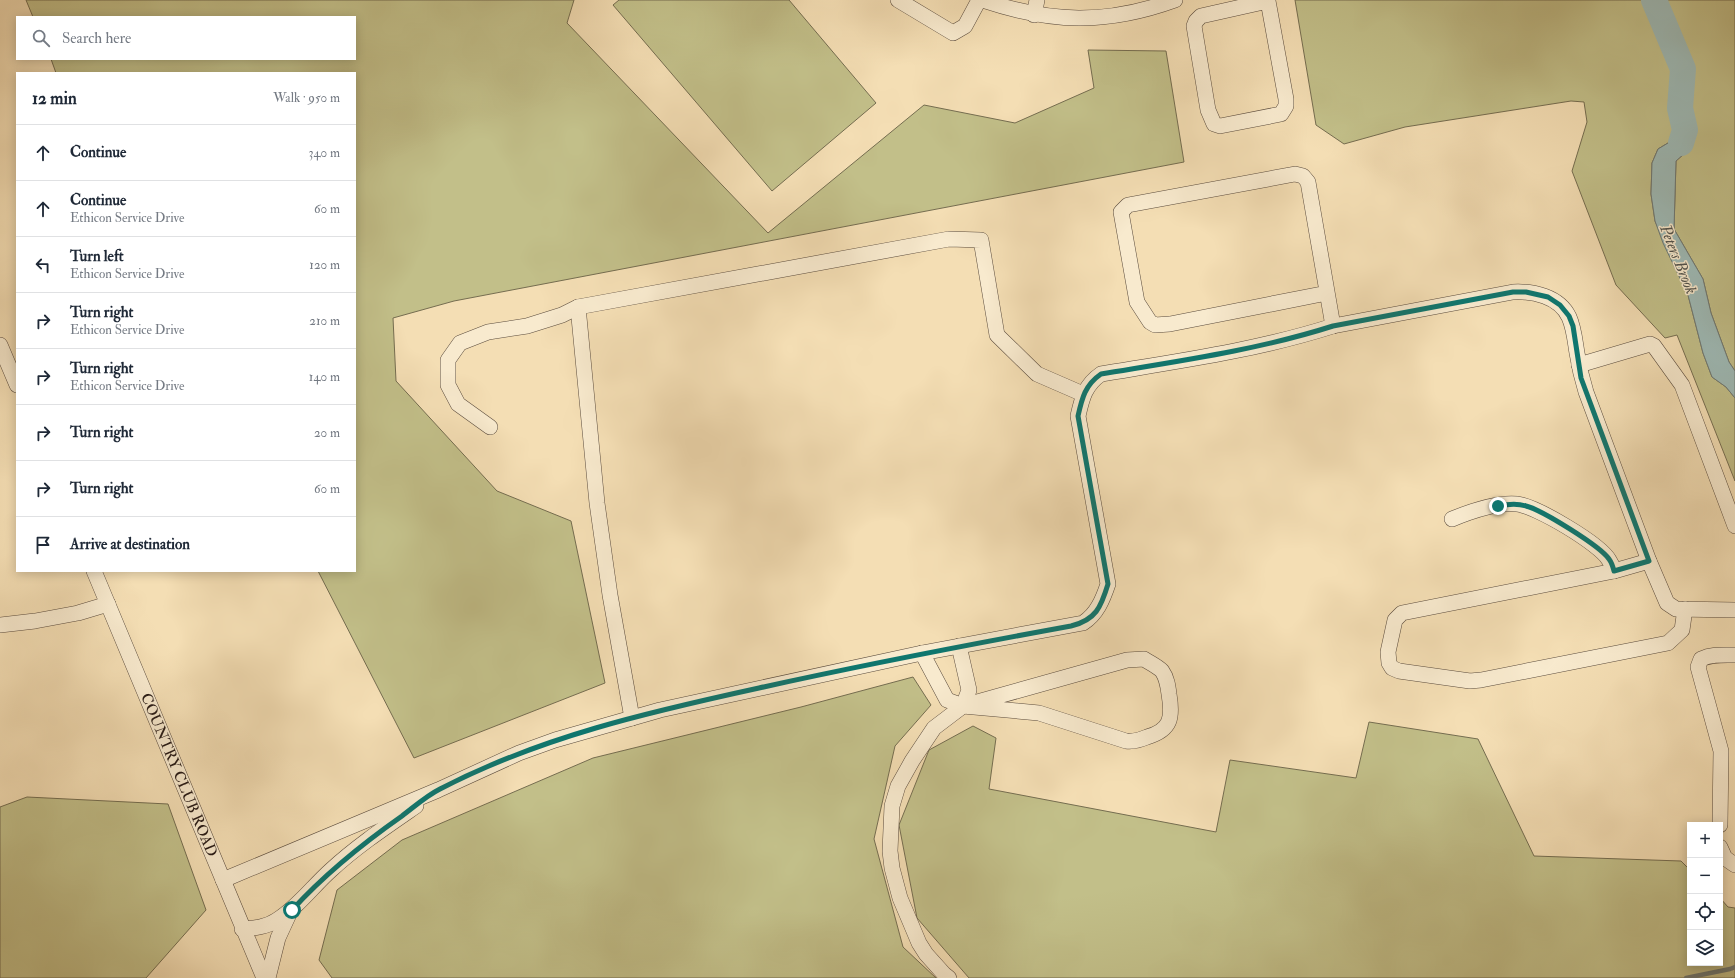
<!DOCTYPE html>
<html lang="en">
<head>
<meta charset="utf-8">
<style>
  body { margin:0; font-family:"IM FELL Double Pica",serif; background:#f2f2f3; color:#1f2937 }
  .controls { position:absolute; right:12px; bottom:12px; display:grid; overflow:hidden; border-radius:0px; box-shadow:0 2px 10px #0003 }
  .controls button { width:36px; height:36px; display:grid; place-items:center; padding:0; border:0; border-bottom:1px solid #e0e1e3; background:#fff; color:#1f2937; font:20px sans-serif }
  .stop { position:absolute; width:12px; height:12px; margin:-9px; border:3px solid #0f766e; border-radius:50%; background:#fff }
  .stop.end { background:#0f766e; border-color:#fff; box-shadow:0 1px 4px #0008 }
  .list { margin:0; padding:0; list-style:none }
  h2 { display:flex; justify-content:space-between; align-items:center; height:52px; margin:0; padding:0 16px; font-size:17px }
  h2 small { font-size:13px; font-weight:400; color:#747a83 }
  .list li { display:grid; grid-template-columns:26px 1fr auto; gap:12px; align-items:center; box-sizing:border-box; height:56px; padding:0 16px; border-top:1px solid #e0e1e3 }
  .list b { display:block; font-size:15px; white-space:nowrap }
  .list p { margin:0; font-size:13px; white-space:nowrap; color:#747a83 }
  .list em { font-size:13px; font-style:normal; color:#747a83 }
  .icon { flex:none; width:22px; height:22px; fill:none; stroke:currentColor; stroke-width:2; stroke-linecap:round; stroke-linejoin:round }
  .map { position:relative; flex:none; width:1735px; height:978px; overflow:hidden }
  .search { position:absolute; background:#fff; box-shadow:0 2px 10px #0003; left:16px; top:16px; width:340px; height:44px; display:flex; align-items:center; gap:10px; box-sizing:border-box; padding:0 14px; border-radius:0px; color:#747a83; font-size:15px }
  .panel { position:absolute; background:#fff; box-shadow:0 2px 10px #0003; left:16px; top:72px; width:340px; height:500px; border-radius:0px }
  .map>svg:first-child { display:block }
  .green { fill:#c2bf89; stroke:#756d50 }
  .water { fill:#9ebab6; stroke:#6f7a76 }
  .lines { fill:none; stroke-linecap:round; stroke-linejoin:round }
  .stream { stroke:#6f7a76; stroke-width:4.5 }
  .river { stroke:#9ebab6; stroke-width:26 }
  .minor-casing { stroke:#5b4c3e; stroke-width:16 }
  .minor { stroke:#f8eace; stroke-width:15 }
  .route { stroke:#0f766e; stroke-width:5 }
  .labels { text-anchor:middle; stroke-width:3; stroke-linejoin:round; paint-order:stroke }
  .street-label { font-size:15px; fill:#281b16; stroke:#f8eace }
  .water-label { font-size:16px; font-style:italic; fill:#51534e; stroke:#f8eace }
</style>
</head>
<body>
<div class="map">
<svg width="1735" height="978" viewBox="0 0 1735 978">
  <rect width="100%" height="100%" fill="#f4deb4"/>
  <filter id="stains"><feTurbulence type="fractalNoise" baseFrequency=".005" numOctaves="4"/><feColorMatrix values="0 0 0 0 .2 0 0 0 0 .09 0 0 0 0 .02 0 0 0 .5 -.17"/></filter>
  <radialGradient id="worn" r=".72"><stop offset=".6" stop-color="#630" stop-opacity="0"/><stop offset="1" stop-color="#630" stop-opacity=".3"/></radialGradient>
  <path class="green" d="M 26,0 L 574,0 L 567,23 L 768,233 L 924,105 L 1015,123 L 1094,88 L 1088,50 L 1166,51 L 1184,162 L 454,301 L 393,318 L 396,381 L 497,491 L 571,521 L 605,683 L 414,758 L 318,571 L 355,571 L 355,73 L 56,73 L 51,59 L 355,59 L 355,17 L 33,17 Z
    M 619,0 L 789,0 L 876,103 L 772,191 L 613,5 Z
    M 1295,0 L 1735,0 L 1735,371 L 1729,362 L 1711,313 L 1703,279 L 1674,229 L 1676,161 L 1685,153 L 1680,109 L 1681,124 L 1678,137 L 1658,149 L 1652,163 L 1651,194 L 1655,221 L 1688,295 L 1703,353 L 1712,377 L 1726,387 L 1735,398 L 1735,481 L 1677,335 L 1665,338 L 1616,285 L 1572,171 L 1587,122 L 1584,102 L 1571,101 L 1405,127 L 1344,144 L 1316,125 Z
    M 913,677 L 931,705 L 895,746 L 874,839 L 903,947 L 936,978 L 332,978 L 319,960 L 337,890 L 402,840 L 593,758 L 801,707 Z
    M 1369,722 L 1478,739 L 1534,856 L 1681,861 L 1690,870 L 1690,963 L 1720,963 L 1720,898 L 1728,907 L 1735,908 L 1735,978 L 969,978 L 917,918 L 899,825 L 929,750 L 973,726 L 996,738 L 989,789 L 1216,832 L 1230,760 L 1356,778 Z
    M 27,797 L 168,804 L 206,910 L 146,978 L 0,978 L 0,807 Z"/>
  <path class="water" d="M 1680,108 L 1689,118 L 1692,138 L 1685,153 L 1676,161 L 1674,229 L 1703,279 L 1711,313 L 1729,362 L 1735,371 L 1735,398 L 1726,387 L 1712,377 L 1703,353 L 1688,295 L 1663,243 L 1655,221 L 1651,194 L 1652,163 L 1658,149 L 1678,137 L 1681,124 Z"/>
  <g class="lines">
    <path class="stream" d="M 1686,978 L 1730,969 L 1735,967"/>
    <path class="river" d="M 1654,0 L 1683,69 L 1680,108 L 1685,130 L 1681,143"/>
    <g class="minor-casing">
      <g id="minor">
        <path d="M 898,0 L 953,33 L 965,26 L 979,0"/>
        <path d="M 982,0 C 1051,23 1106,25 1175,0"/>
        <path d="M 1267,0 L 1268,1 L 1286,99 L 1286,106 L 1281,114 L 1220,126 L 1214,124 L 1208,110 L 1194,26 L 1196,21 L 1201,16 L 1268,1"/>
        <path d="M 1034,15 L 1037,0"/>
        <path d="M 1327,293 L 1170,324 L 1155,325 L 1150,322 L 1137,302 L 1121,212 L 1128,205 L 1295,174 L 1303,176 L 1308,182 L 1333,326"/>
        <path d="M 578,307 L 597,503 L 610,595 L 632,718"/>
        <path d="M 0,345 L 17,385"/>
        <path d="M 1579,365 L 1650,344 L 1654,346 L 1682,385 L 1735,526"/>
        <path d="M 490,427 L 458,404 L 448,385 L 448,360 L 460,343 L 488,332 L 527,326 L 562,315 L 578,307 L 949,239 L 981,240 L 997,335 L 1037,374 L 1083,394"/>
        <path d="M 1452,519 C 1469,512 1497,502 1517,504 C 1536,506 1600,544 1609,560 C 1611,563 1613,567 1614,571"/>
        <path d="M 1649,561 L 1614,571 L 1402,613 L 1395,620 L 1388,652 L 1389,663 L 1392,668 L 1399,671 L 1470,681 L 1481,680 L 1668,643 L 1682,630 L 1685,609"/>
        <path id="s1" d="M 94,571 L 264,978"/>
        <path d="M 0,625 L 35,621 L 78,613 L 108,604"/>
        <path d="M 922,653 L 947,700 L 963,706"/>
        <path d="M 1144,659 C 1150,663 1157,666 1162,671 C 1167,678 1168,686 1169,694 C 1173,718 1171,730 1147,737 C 1140,740 1134,742 1126,741 L 1039,713 L 963,706 L 1127,660 Z"/>
        <path d="M 1720,825 L 1721,751 L 1698,667 L 1701,659 C 1712,654 1723,655 1735,655"/>
        <path d="M 1720,847 L 1725,858 L 1735,865"/>
        <path d="M 223,880 L 438,790 L 519,753 L 555,740 L 660,710 L 922,653 L 1083,623 C 1097,614 1103,599 1108,584 L 1078,416 C 1082,398 1085,385 1101,374 C 1179,361 1258,350 1333,326 L 1513,292 C 1533,291 1559,296 1569,317 C 1574,328 1575,341 1577,353 C 1579,366 1582,379 1586,392 L 1649,561 L 1667,603 L 1676,609 L 1735,610"/>
        <path d="M 242,929 C 255,928 267,927 277,920 C 298,907 313,886 331,870 C 357,846 387,826 416,806"/>
        <path d="M 268,978 L 278,938 L 290,912"/>
        <path d="M 949,978 L 944,974 L 926,954 L 919,943 L 900,898 L 892,868 L 890,851 L 892,806 L 898,786 L 912,761 L 934,728 L 963,706 L 969,690 L 959,646"/>
      </g>
    </g>
    <use href="#minor" class="minor"/>
  </g>
  <g class="lines">
    <path class="route" d="M 292,910 C 325,874 362,844 402,816 C 414,807 426,796 440,789 C 540,737 649,712 759,688 C 863,665 967,645 1071,626 C 1096,620 1101,607 1108,584 L 1078,416 C 1082,398 1085,385 1101,374 C 1179,361 1258,350 1333,326 L 1513,292 L 1526,292 L 1548,297 L 1560,305 L 1569,316 L 1573,326 L 1581,378 L 1649,561 L 1614,571 C 1613,567 1612,563 1609,559 C 1600,546 1542,510 1526,506 C 1517,503 1508,504 1498,506"/>
  </g>
  <g class="labels">
    <g class="street-label">
      <text dy="5" stroke="none"><textPath href="#s1" startOffset="221">COUNTRY CLUB ROAD</textPath></text>
    </g>
    <g class="water-label">
      <text transform="translate(1679 259) rotate(68)" y="6">Peters Brook</text>
    </g>
  </g>
  <rect width="100%" height="100%" filter="url(#stains)"/>
  <rect width="100%" height="100%" fill="url(#worn)"/>
</svg>
<div class="controls">
<button>+</button>
<button>−</button>
<button><svg class="icon" aria-label="locate" viewBox="0 0 24 24"><circle cx="12" cy="12" r="6"/><path d="M12 2v4M12 18v4M2 12h4M18 12h4"/></svg></button>
<button><svg class="icon" aria-label="layers" viewBox="0 0 24 24"><path d="M12 4l9 5-9 5-9-5zM3 14l9 5 9-5"/></svg></button>
</div>
<div class="stop" style="left:292px;top:910px"></div>
<div class="stop end" style="left:1498px;top:506px"></div>
<div class="search"><svg class="icon" aria-label="search" viewBox="0 0 24 24"><circle cx="10" cy="10" r="6"/><path d="M15 15l6 6"/></svg>Search here</div>
<section class="panel">
<h2>12 min<small>Walk · 950 m</small></h2>
<ul class="list">
<li><svg class="icon" aria-label="ahead" viewBox="0 0 24 24"><path d="M12 20V5M6 11l6-6 6 6"/></svg><div><b>Continue</b></div><em>340 m</em></li>
<li><svg class="icon" aria-label="ahead" viewBox="0 0 24 24"><path d="M12 20V5M6 11l6-6 6 6"/></svg><div><b>Continue</b><p>Ethicon Service Drive</p></div><em>60 m</em></li>
<li><svg class="icon" aria-label="left" viewBox="0 0 24 24"><path d="M17 20v-9H6M10 6l-5 5 5 5"/></svg><div><b>Turn left</b><p>Ethicon Service Drive</p></div><em>120 m</em></li>
<li><svg class="icon" aria-label="right" viewBox="0 0 24 24"><path d="M7 20v-9h11M14 6l5 5-5 5"/></svg><div><b>Turn right</b><p>Ethicon Service Drive</p></div><em>210 m</em></li>
<li><svg class="icon" aria-label="right" viewBox="0 0 24 24"><path d="M7 20v-9h11M14 6l5 5-5 5"/></svg><div><b>Turn right</b><p>Ethicon Service Drive</p></div><em>140 m</em></li>
<li><svg class="icon" aria-label="right" viewBox="0 0 24 24"><path d="M7 20v-9h11M14 6l5 5-5 5"/></svg><div><b>Turn right</b></div><em>20 m</em></li>
<li><svg class="icon" aria-label="right" viewBox="0 0 24 24"><path d="M7 20v-9h11M14 6l5 5-5 5"/></svg><div><b>Turn right</b></div><em>60 m</em></li>
<li><svg class="icon" aria-label="arrive" viewBox="0 0 24 24"><path d="M6 21V4h12l-3 4 3 4H6"/></svg><div><b>Arrive at destination</b></div></li>
</ul>
</section>
</div>
</body>
</html>
